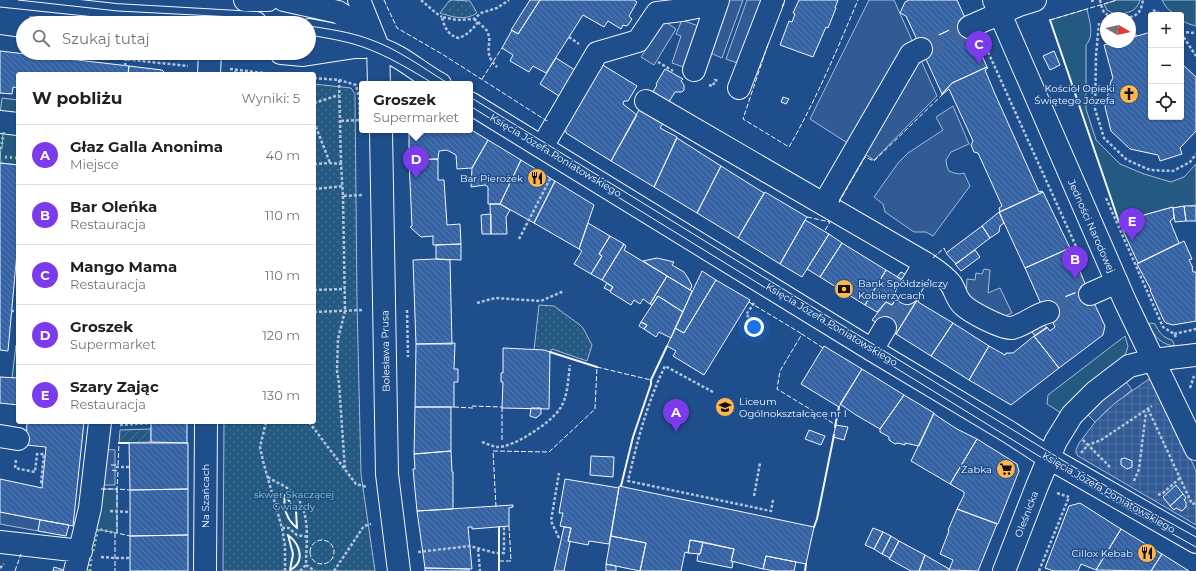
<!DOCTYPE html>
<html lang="pl">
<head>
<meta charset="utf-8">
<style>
  body { margin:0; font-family:Montserrat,sans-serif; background:#f2f2f2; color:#202124 }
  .controls { position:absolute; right:12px; top:12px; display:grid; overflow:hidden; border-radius:4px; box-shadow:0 1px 3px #0004 }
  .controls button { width:36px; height:36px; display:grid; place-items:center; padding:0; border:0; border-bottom:1px solid #e0e0e0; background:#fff; color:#202124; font:20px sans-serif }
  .compass { position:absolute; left:1100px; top:12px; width:36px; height:36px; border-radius:50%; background:#fff; box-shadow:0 1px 3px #0004; rotate:99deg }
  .you { position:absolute; left:754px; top:327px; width:14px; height:14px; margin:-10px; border:3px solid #fff; border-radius:50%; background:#1a73e8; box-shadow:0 0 0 6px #1a73e833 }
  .badge { display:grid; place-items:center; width:26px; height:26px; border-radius:50%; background:#7c3aed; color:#fff; font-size:13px; font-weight:700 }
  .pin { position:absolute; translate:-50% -33px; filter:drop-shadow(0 1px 2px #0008) }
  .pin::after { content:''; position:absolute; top:21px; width:14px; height:12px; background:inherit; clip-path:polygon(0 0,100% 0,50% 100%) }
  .popup { position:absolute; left:359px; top:81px; width:114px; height:52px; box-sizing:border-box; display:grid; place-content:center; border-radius:4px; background:#fff; filter:drop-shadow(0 1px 3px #0005); font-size:13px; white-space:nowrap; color:#757577 }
  .popup b { font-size:15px; color:#202124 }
  .popup::after { content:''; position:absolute; left:50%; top:100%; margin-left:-8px; border:8px solid transparent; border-top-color:#fff }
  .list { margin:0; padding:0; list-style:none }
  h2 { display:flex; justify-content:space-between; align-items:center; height:52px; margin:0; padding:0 16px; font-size:17px }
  h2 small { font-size:13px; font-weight:400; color:#757577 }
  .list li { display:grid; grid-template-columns:26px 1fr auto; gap:12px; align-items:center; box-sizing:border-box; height:60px; padding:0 16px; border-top:1px solid #e0e0e0 }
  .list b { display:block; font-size:15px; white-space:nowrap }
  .list p { margin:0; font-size:13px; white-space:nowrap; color:#757577 }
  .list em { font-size:13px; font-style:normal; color:#757577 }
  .icon { flex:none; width:22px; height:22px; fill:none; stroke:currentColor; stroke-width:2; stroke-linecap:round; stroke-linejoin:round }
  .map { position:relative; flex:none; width:1196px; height:571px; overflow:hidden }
  .search { position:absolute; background:#fff; box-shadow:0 1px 3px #0004; left:16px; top:16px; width:300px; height:44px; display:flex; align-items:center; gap:10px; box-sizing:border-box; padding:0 14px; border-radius:22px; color:#757577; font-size:15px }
  .panel { position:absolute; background:#fff; box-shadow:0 1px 3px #0004; left:16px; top:72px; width:300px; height:352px; border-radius:4px }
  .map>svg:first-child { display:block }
  .grass { fill:#245a82; stroke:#a8bbd7 }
  .park { fill:url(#park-dots); stroke:#a8bbd7 }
  .garden { fill:url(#garden-furrows); stroke:#a8bbd7 }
  .parking { fill:#305b95; stroke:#a8bbd7 }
  .plaza { fill:url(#plaza-grid); stroke:#a8bbd7 }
  .building { fill:url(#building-back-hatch); stroke:#f2f6ff }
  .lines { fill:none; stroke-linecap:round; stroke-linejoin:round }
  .minor-tunnel { stroke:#3f679d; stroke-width:22; stroke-dasharray:22 11; stroke-linecap:butt }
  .minor-casing { stroke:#f2f6ff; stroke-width:24 }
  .path { stroke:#b3c4dc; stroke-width:2.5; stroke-dasharray:3 2; stroke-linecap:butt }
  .minor { stroke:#1f4e8c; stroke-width:22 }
  .tram { stroke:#f2f6ff; stroke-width:1 }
  .hedge { stroke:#97c8a6; stroke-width:3; stroke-dasharray:2 3; stroke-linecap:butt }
  .fence { stroke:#f2f6ff; stroke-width:1; stroke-dasharray:5 2; stroke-linecap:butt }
  .wall { stroke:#f2f6ff; stroke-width:2 }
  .labels { text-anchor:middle; stroke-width:3; stroke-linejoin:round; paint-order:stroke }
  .poi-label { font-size:10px; fill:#f2f6ff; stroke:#1f4e8c; text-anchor:end }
  .street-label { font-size:10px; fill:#f2f6ff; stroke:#1f4e8c }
  .park-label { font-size:10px; fill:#97c8a6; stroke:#1f4e8c }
</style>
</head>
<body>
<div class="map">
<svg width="1196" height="571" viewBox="0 0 1196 571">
  <defs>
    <pattern id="park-dots" width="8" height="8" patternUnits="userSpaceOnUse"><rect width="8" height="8" fill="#245a82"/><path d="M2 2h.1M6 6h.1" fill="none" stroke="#447295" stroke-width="1.8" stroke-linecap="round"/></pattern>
    <pattern id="garden-furrows" width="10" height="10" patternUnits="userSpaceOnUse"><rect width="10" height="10" fill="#245a82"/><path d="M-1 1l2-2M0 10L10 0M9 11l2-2" fill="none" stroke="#447295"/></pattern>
    <pattern id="plaza-grid" width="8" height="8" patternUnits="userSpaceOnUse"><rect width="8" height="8" fill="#305b95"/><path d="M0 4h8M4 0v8" fill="none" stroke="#4e73a5"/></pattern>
    <pattern id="building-back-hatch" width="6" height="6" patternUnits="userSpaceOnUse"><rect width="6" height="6" fill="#3563a3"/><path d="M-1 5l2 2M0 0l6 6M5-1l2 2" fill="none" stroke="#537ab1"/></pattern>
  </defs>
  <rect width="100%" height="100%" fill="#1f4e8c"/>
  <path class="grass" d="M 1117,0 L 1140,0 C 1137,12 1127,13 1116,15 L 1107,10 L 1104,4 Z
    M 1162,0 L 1196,0 L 1196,26 C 1190,24 1181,23 1181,15 C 1172,15 1166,8 1162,0 Z
    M 1087,9 C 1089,20 1095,35 1086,45 L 1086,109 L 1096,140 L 1120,164 L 1144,174 L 1171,182 L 1184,177 L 1196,164 L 1196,205 L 1173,208 L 1172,207 L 1119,222 L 1050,20 Z
    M 2,98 L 18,100 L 18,116 L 0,114 Z
    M 3,131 L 18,133 L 18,165 L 1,163 L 0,148 L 2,148 Z
    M 1151,323 L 1155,324 C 1159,332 1163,338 1172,340 L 1175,346 C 1162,345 1154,337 1149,324 Z
    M 1125,336 L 1128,346 L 1126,353 L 1118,363 L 1078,393 L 1061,413 L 1047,404 L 1048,395 Z
    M 16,345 L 18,345 L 18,378 L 12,378 Z
    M 100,489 L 117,489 L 117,533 L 95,529 Z"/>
  <path class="park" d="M 452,0 L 470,1 L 477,13 C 465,21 453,17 440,13 L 449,1 Z
    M 314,84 L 351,88 L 355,94 L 357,302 L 361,474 L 375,571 L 223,571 L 224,422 L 314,422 Z
    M 539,305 L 554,306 L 580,325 L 583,328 L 592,345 L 587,361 L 552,349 L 550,352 L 534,350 Z"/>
  <path class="garden" d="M 151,429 L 151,442 L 119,443 L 120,430 Z"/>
  <path class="parking" d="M 727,0 L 743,0 L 722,58 L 708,52 Z
    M 747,0 L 763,0 L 740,64 L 726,59 Z
    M 869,0 L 894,0 L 937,96 L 874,160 L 810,119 Z
    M 682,20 L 701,27 L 686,68 L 672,63 L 681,36 L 676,34 Z
    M 664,21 L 676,29 L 654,65 L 641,57 Z
    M 953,106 L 969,144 L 951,152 L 946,160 L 947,167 L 949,171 L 954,173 L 960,174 L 964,173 L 970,186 L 933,236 L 926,232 L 914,232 L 885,212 L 883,204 L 874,197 L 898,163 L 908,153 L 943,130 L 936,117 Z
    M 984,269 L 990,270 L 988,293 L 1000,288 L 1012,313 L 1000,318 L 966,297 L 967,279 L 975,280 L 976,273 L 982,274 Z
    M 1124,379 L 1132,390 L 1106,411 L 1095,422 L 1085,412 Z
    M 101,449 L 115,450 L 115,485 L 101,485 Z
    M 0,512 L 40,520 L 38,531 L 0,524 Z"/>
  <path class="plaza" d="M 1149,379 L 1151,379 L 1157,384 L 1196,471 L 1196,525 L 1078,456 L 1076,453 L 1076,450 L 1079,443 L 1096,421 L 1115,403 Z"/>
  <path class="building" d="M 530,0 L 540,0 L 518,34 L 511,30 Z
    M 540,0 L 634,0 L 637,2 L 629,16 L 632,19 L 628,25 L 626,26 L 623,25 L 621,29 L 608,21 L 604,27 L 583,15 L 546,73 L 533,66 L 529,72 L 510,61 L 513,55 L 502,48 L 512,30 L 518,34 Z
    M 799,0 L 838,0 L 835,8 L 836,8 L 828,28 L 826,27 L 813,57 L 780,45 L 789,21 L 792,22 L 795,14 L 793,13 Z
    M 909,0 L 957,0 L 967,22 L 919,44 L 906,16 L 900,13 L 905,2 Z
    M 967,22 L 987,67 L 952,83 L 942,94 L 919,44 Z
    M 1151,32 L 1151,117 L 1181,117 L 1181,63 L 1196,77 L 1196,131 L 1180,148 L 1182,154 L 1160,161 L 1158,155 L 1130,149 L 1111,131 L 1105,107 L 1111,81 L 1113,78 L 1104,45 L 1114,42 L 1130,42 L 1130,38 Z
    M 0,51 L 129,66 L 128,74 L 18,74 L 18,88 L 13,87 L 12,94 L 0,93 Z
    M 1054,51 L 1060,65 L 1050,70 L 1043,56 Z
    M 556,58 L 578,72 L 562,98 L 540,84 Z
    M 601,64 L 637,86 L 628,101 L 624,101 L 623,104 L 637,115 L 611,161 L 566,133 L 565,124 Z
    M 129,66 L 162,70 L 166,74 L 128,74 Z
    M 987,67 L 988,68 L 985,70 L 995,94 L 1039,192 L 1042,191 L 1043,192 L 1000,212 L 999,208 L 1002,206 L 978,153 L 974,152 L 971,145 L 973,141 L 949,89 L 942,95 L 942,94 L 952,83 Z
    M 665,69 L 683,79 L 681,81 L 684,85 L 684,90 L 682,92 L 675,92 L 667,105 L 651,95 L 657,85 L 656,84 Z
    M 783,97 L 789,99 L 786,104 L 781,102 Z
    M 640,108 L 664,122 L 660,128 L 677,137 L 654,187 L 611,161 Z
    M 470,129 L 488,140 L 472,168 L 457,169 L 456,155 L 447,150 L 439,151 L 438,159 L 409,160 L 409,130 Z
    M 677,138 L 721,166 L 697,213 L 654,187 Z
    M 488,140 L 521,160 L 500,204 L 488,204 L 488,187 L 485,185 L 471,187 L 472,168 Z
    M 438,159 L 438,180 L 444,180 L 447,225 L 460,224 L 461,244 L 433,245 L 433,236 L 421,237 L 410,227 L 412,226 L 409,160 Z
    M 521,160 L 555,181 L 534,223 L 500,204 Z
    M 0,163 L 18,165 L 18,241 L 8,351 L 0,350 Z
    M 721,166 L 764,193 L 738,238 L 697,213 Z
    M 555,181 L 594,205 L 579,249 L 534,223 Z
    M 765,192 L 807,217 L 780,264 L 738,238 Z
    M 1043,192 L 1070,248 L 1025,268 L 999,212 Z
    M 490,204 L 500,204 L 510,210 L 506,217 L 507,234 L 491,234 Z
    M 1184,206 L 1186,221 L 1175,222 L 1173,208 Z
    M 1184,206 L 1196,206 L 1196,221 L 1186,221 Z
    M 1173,207 L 1174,218 L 1170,221 L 1179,243 L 1138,263 L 1119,222 Z
    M 999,212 L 1004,223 L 1000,226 L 999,232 L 990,238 L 982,226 Z
    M 491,214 L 491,234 L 482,234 L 481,215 Z
    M 805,220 L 829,234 L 802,277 L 780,264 Z
    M 588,223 L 610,236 L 599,254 L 602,256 L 591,274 L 574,264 L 582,251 L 579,249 Z
    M 982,226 L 990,238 L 956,264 L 946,253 Z
    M 829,234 L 842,243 L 820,277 L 807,269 Z
    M 610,236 L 624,244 L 602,280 L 591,274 L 602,256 L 599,254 Z
    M 1184,241 L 1192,259 L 1189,260 L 1193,268 L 1192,268 L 1193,272 L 1196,272 L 1196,321 L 1173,325 L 1166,323 L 1164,321 L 1150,290 L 1151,290 L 1137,264 Z
    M 842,243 L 886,270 L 865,305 L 820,277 Z
    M 461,244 L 461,260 L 436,259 L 436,245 Z
    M 624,244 L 626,246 L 624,250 L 667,276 L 650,304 L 643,299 L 640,304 L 634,300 L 631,305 L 610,292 L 613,287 L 602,280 Z
    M 1070,248 L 1087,288 L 1042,306 L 1025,268 Z
    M 975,250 L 980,257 L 961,271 L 955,264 Z
    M 657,258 L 674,262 L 672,265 L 684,272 L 688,278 L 692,286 L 690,290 L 643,261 Z
    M 436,259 L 450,260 L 452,344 L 416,344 L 413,260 Z
    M 886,270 L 906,282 L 892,305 L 886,302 L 877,312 L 865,305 Z
    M 702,271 L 716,280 L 684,333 L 675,328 Z
    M 901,272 L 908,276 L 906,282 L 897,277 Z
    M 667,276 L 692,291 L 683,312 L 658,296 L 652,305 L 650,304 Z
    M 716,280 L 750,300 L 704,375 L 673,356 L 676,351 L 667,346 L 675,328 L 684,333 Z
    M 607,283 L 613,287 L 610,291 L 604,288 Z
    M 1087,288 L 1105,326 L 1103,335 L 1059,368 L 1034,336 L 1047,327 L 1050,331 L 1055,327 L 1046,307 L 1042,306 Z
    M 902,290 L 918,298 L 896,334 L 872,320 L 886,302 L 892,305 Z
    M 658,296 L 683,312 L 671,338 L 659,332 L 656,337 L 644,329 L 647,325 L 641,322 Z
    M 918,299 L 919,300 L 918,302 L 953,323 L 931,356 L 896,334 Z
    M 1041,321 L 1047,328 L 1035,336 L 1030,329 Z
    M 641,322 L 647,325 L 644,329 L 639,326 Z
    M 953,323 L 989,346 L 969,380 L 931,356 Z
    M 1034,336 L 1059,368 L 1011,405 L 969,380 L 989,346 L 1005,355 L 1006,353 L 1013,353 Z
    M 455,343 L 454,369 L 458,369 L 458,382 L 454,382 L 454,407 L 415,407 L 416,344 Z
    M 824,346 L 862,369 L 839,407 L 801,384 Z
    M 503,348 L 544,350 L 550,352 L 549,409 L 502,408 L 503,382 L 501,382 L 501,373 L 503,373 Z
    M 862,369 L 904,395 L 880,429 L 856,415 L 840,404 Z
    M 0,377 L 18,378 L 18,405 L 0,403 Z
    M 904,395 L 934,413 L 919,446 L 905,443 L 905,445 L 898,443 L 895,444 L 889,440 L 889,437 L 880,432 L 880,429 Z
    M 415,407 L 451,407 L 451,451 L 414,454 Z
    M 531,408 L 541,408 L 541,414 L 536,418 L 530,416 Z
    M 934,413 L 934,414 L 957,429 L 977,439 L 950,484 L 911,461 Z
    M 27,422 L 84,422 L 73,526 L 0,512 L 0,479 L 42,488 L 46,447 L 26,445 Z
    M 151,422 L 187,422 L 187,443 L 151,442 Z
    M 836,425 L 848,427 L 844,440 L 833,437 Z
    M 809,430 L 825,436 L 821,445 L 805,439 Z
    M 977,439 L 1017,464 L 1019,471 L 998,524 L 957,509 L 964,495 L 964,492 L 950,484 Z
    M 129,443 L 188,443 L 188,489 L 130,490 Z
    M 451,451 L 452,472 L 453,472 L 453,509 L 417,511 L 413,469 L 415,469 L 414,454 Z
    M 591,456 L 614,457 L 613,477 L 590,475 Z
    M 1125,458 L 1132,461 L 1132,467 L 1127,469 L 1121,465 L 1121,459 Z
    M 565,479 L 619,488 L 609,544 L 589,541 L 588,545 L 568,541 L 571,528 L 560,526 L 563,513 L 559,513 Z
    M 1176,485 L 1183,494 L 1170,506 L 1163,497 Z
    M 619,486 L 814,527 L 806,564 L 766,556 L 763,569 L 731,561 L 734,549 L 690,540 L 688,553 L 685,552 L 681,571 L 640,571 L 646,543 L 611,536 Z
    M 188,489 L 188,535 L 130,536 L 130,490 Z
    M 1183,494 L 1186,498 L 1184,500 L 1186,502 L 1186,507 L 1182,511 L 1176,508 L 1174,510 L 1170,506 Z
    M 1080,503 L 1121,529 L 1096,570 L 1081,564 L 1078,571 L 1054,571 L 1045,568 L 1069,506 Z
    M 513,505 L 513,507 L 509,508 L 509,526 L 472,529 L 472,527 L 468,527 L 472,569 L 425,568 L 417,511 Z
    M 957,509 L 997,524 L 978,571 L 949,570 L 953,560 L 940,554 L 949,531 L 948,530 Z
    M 40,520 L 69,525 L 66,536 L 38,531 Z
    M 564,527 L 571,528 L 568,541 L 570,542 L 564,571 L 554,571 Z
    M 873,528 L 883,532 L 874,549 L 865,545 Z
    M 1121,529 L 1162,554 L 1151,571 L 1096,570 Z
    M 883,532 L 891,536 L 882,554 L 874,549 Z
    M 188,535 L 188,571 L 130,571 L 130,536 Z
    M 611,536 L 646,543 L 640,571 L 606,564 Z
    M 891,536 L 899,541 L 890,558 L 882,554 Z
    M 690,540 L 703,542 L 700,554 L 688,553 Z
    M 899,541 L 925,555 L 919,571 L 911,571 L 889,559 Z
    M 703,542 L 734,549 L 731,561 L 733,562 L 732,568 L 697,561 L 698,554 L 700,554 Z
    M 1162,554 L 1189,571 L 1151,571 Z
    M 925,555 L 949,569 L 949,570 L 950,571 L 919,571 Z
    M 766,556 L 796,562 L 794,571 L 775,571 L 763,569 Z
    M 606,564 L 616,566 L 616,571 L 606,571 Z
    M 54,567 L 67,571 L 53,571 Z
    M 425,568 L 469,569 L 469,571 L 425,571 Z"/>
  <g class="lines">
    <path class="minor-tunnel" d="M 921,49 L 969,27
      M 1048,312 L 1090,294
      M 885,328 L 907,293"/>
    <g class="minor-casing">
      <path id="minor" d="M 245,0 L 268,0
        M 284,0 L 338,12 L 352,21 L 375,45
        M 359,0 L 378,47 L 379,84
        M 994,0 L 1125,301 L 1196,449
        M 0,2 L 115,15 L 256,23
        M 0,23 L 23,26
        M 969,27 L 1019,5 L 1035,0
        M 309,30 C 339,35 371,42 398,57 C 412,65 425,76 440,84
        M 281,53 L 303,55 L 355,47 L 364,47
        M 694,70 L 717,3
        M 209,74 L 210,53
        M 739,88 L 773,0
        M 646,101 L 925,263 C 934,269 944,275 951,284 C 955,290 957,300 963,305 C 970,312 1002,329 1012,328 C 1025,325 1034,315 1048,312
        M 470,103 L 872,350 L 1009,432 L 1049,458 L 1196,542
        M 0,122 L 18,124
        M 381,130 L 387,474 L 399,571
        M 542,147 L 597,53 L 638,41 L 657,13 L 682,10 L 717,3 L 718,0
        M 824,204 L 911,54 L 921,49
        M 907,293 L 925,263
        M 1090,294 L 1117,282
        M 872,350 L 885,328
        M 0,436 L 18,439
        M 0,542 L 81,551
        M 75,571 L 90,508 L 100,422
        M 205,571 L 206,422
        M 1004,571 L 1037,486 L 1056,441 L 1072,415 L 1095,392 L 1129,366 L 1153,360 L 1196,355"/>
    </g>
    <path class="path" d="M 421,0 L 436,13 L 442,17
      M 1100,0 C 1101,4 1102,9 1104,12 C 1111,20 1129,20 1137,14 C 1141,11 1142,5 1143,0
      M 1091,1 L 1095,0
      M 1153,10 L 1163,15
      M 474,19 L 478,22 C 473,29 467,35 459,38 C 448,36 444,26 442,17 L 457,20 L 474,19 L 481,13 L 497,8 L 509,0
      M 478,22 C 481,25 485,28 487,31 C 494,45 481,51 497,67
      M 1099,23 L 1096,55 L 1095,109 L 1104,138 L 1127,160 L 1150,170 L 1173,171 L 1190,162 L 1196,154
      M 1132,25 L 1136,37
      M 1181,32 L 1196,33
      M 1181,33 L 1196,56
      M 569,37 L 579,44
      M 984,43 L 1079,253
      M 68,53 L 188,66
      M 658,62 L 673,71
      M 125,66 L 126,59
      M 230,69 L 273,74
      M 235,74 L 236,69
      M 314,78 L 339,80 L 356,85 L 359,98 L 360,123
      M 339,80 L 341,164
      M 709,85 L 713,86 L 715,80 L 719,81
      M 314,103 L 339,95
      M 341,121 L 360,120
      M 314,122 L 330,163
      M 314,164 L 330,163 L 341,164 L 343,196 L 362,195
      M 314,189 L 343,186
      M 343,196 L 345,311 L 338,339 L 337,371 L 339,383 L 345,470
      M 1106,198 L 1163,327 L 1174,334 L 1176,337
      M 519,239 L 551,177
      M 16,265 L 18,265
      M 314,290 L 345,289
      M 477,303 L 495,298 L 541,301 L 564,291
      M 754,303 L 746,315 L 756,321
      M 407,310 L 408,357
      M 11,311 L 18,311
      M 314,312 L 363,310
      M 1174,334 L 1196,329
      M 1190,388 L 1194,376
      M 713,392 L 665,366 C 647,403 637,442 628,481 L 771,511 L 773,500
      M 1148,409 L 1192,504 L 1196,503
      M 266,422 L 260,447 L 263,461 L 282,528 L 285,546 L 285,571
      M 309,422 L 356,484 L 367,487
      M 120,425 L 151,423
      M 482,442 C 487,444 492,446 497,447 C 513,448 550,423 559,410 C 568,398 568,379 570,365
      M 1081,453 L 1088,445 L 1082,439
      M 16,460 L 15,468 L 35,472 L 37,454 L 44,454 L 41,484 L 43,485
      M 116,467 L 129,467
      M 1110,467 L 1088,445 L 1101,440 L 1152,406
      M 268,477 C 274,481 281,484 287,488 C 313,507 306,538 306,565 L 315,571
      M 1134,481 L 1139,469 L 1146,412
      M 1057,493 L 1069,497
      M 1158,495 L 1163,493 L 1180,478
      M 754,496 L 760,463
      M 110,511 L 130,512
      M 282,528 L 289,528 L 297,535 L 308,537
      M 559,538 L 551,521 L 559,473
      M 478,549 L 480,571
      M 418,552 L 470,546 L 495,553 L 504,553 L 504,526
      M 101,557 L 115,558 L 130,558
      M 0,568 L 4,564
      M 300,571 L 306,565
      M 334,571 L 364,526 L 371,524
      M 1039,571 L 1069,497"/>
    <use href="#minor" class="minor"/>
    <path class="tram" d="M 18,0 L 118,11 L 234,17 L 287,23
      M 0,7 L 114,19 L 173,23
      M 309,26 C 329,29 350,32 369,39 C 398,49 423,68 449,84
      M 309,35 C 327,38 346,41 363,47 C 388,56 411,70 434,84
      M 470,97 L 1062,460 L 1138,505 L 1196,537
      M 470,106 L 1060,469 L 1135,513 L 1196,547"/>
    <path class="hedge" d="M 0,148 L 1,148 L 4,131
      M 0,153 L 1,153
      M 5,157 L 18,158
      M 93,551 L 98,529 L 115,533
      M 90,571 L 91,559"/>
    <path class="fence" d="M 384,0 L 397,28 L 442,54 L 547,121 L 547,120
      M 782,7 L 785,0
      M 1050,20 L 1117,0
      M 768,44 L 743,119 L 789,147 C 816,100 837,50 858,0
      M 482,79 L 502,48
      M 840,202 L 839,202 L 865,157 L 874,161 L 942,95
      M 807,217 L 830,222 L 824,232
      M 933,258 L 944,248 L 946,253
      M 749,302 L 802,334
      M 823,348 L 802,334 L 780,371 L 777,389 L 836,425
      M 454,407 L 473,408 L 472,406 L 502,407
      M 502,440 L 502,408
      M 111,465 L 118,465 L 119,443
      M 101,489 L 117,489 L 118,471 L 111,470
      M 117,507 L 117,489 L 130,490
      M 496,507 L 493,451 L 549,452 L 595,409 L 597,367 L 651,380
      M 117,515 L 117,533 L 130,536
      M 115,533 L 115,571
      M310 552a12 12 0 1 1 24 0a12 12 0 1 1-24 0Z
      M 499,561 L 511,561 L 509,526
      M 15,571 L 21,554"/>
    <path class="wall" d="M 1050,20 L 1119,222
      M 550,352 L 597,367
      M 835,427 L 839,407
      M 119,443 L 129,443
      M 621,486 L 633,437 L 651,384 L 651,380 L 667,346
      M 285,495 L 296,511 L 297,528 C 287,520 283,508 285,495 Z
      M 499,527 L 499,571
      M 814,527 L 817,519 L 834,435
      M 288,535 C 300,544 306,562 290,570 L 293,554 Z
      M 805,571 L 806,564"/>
  </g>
  <defs>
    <g id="church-disc" transform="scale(1)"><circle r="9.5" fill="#ffb74d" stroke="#1f4e8c"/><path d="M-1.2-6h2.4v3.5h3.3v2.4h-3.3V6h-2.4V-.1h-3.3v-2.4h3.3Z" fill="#111"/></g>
    <g id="restaurant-disc" transform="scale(1)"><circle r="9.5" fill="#ffb74d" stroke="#1f4e8c"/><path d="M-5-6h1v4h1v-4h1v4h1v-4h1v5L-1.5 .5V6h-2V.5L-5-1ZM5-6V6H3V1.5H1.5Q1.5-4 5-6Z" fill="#111"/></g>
    <g id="bank-disc" transform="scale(1)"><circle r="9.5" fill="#ffb74d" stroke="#1f4e8c"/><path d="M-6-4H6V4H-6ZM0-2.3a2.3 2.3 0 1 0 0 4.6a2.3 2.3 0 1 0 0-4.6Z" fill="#111"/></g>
    <g id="school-disc" transform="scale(1)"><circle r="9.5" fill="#ffb74d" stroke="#1f4e8c"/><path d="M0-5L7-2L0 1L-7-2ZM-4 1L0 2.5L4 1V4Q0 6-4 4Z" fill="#111"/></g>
    <g id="supermarket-disc" transform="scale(1)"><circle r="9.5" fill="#ffb74d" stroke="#1f4e8c"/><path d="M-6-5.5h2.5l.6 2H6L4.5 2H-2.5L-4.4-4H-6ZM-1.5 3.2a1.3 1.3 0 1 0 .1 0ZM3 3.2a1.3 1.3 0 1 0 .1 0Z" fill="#111"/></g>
  </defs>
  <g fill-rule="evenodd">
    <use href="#church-disc" x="1129" y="94"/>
    <use href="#restaurant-disc" x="537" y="178"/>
    <use href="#bank-disc" x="844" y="289"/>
    <use href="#school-disc" x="725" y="407"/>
    <use href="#supermarket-disc" x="1006" y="469"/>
    <use href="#restaurant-disc" x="1147" y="553"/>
  </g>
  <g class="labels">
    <g class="poi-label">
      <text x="1115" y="92">Kościół Opieki<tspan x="1115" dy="12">Świętego Józefa</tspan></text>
      <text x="523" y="182">Bar Pierożek</text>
      <text x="858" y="287" text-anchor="start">Bank Spółdzielczy<tspan x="858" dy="12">Kobierzycach</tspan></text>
      <text x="739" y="405" text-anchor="start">Liceum<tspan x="739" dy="12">Ogólnokształcące nr I</tspan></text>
      <text x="992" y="473">Żabka</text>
      <text x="1133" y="557">Cillox Kebab</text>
    </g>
    <g class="street-label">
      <text transform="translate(556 155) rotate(31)" y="4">Księcia Józefa Poniatowskiego</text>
      <text transform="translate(1092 226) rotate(66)" y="4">Jedności Narodowej</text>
      <text transform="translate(832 324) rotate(31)" y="4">Księcia Józefa Poniatowskiego</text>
      <text transform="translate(385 351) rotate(-91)" y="4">Bolesława Prusa</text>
      <text transform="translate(1109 492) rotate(30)" y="4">Księcia Józefa Poniatowskiego</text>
      <text transform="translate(205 496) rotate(-90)" y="4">Na Szańcach</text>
      <text transform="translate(1026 514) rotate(-69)" y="4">Oleśnicka</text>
    </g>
    <g class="park-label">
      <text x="294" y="498">skwer Skaczącej<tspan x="294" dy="12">Gwiazdy</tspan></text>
    </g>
  </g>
</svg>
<div class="controls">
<button>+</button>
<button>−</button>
<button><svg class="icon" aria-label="locate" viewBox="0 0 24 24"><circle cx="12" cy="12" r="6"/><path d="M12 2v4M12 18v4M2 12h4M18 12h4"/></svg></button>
</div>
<svg class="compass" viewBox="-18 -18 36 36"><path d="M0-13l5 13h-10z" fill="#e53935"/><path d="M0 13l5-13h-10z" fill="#757577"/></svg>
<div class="you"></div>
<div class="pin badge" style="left:676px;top:432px">A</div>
<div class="pin badge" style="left:1075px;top:279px">B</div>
<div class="pin badge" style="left:979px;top:64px">C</div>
<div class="pin badge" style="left:416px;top:179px">D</div>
<div class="popup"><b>Groszek</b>Supermarket</div>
<div class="pin badge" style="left:1132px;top:241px">E</div>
<div class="search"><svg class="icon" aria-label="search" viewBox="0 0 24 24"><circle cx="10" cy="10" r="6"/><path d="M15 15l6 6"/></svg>Szukaj tutaj</div>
<section class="panel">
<h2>W pobliżu<small>Wyniki: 5</small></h2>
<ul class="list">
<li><span class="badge">A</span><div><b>Głaz Galla Anonima</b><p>Miejsce</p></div><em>40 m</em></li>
<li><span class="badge">B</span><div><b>Bar Oleńka</b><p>Restauracja</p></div><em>110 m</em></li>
<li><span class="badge">C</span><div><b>Mango Mama</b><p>Restauracja</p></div><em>110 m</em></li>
<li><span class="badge">D</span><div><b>Groszek</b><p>Supermarket</p></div><em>120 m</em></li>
<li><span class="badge">E</span><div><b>Szary Zając</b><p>Restauracja</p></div><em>130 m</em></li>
</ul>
</section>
</div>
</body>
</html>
